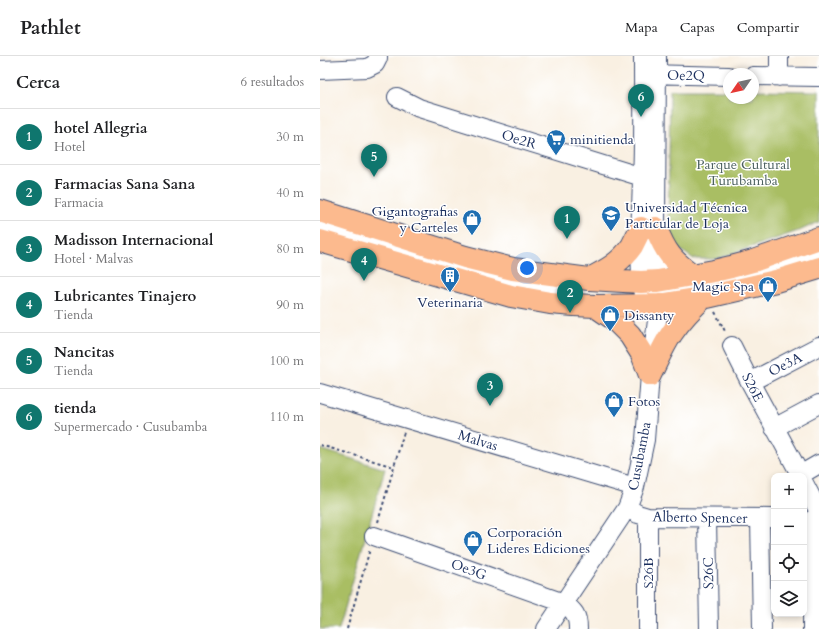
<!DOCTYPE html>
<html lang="es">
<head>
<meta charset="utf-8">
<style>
  body { margin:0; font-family:Cardo,serif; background:#f2f2f2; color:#202124 }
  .controls { position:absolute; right:12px; bottom:12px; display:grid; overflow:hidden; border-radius:8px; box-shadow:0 2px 6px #0003 }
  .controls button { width:36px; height:36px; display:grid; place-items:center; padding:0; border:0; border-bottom:1px solid #e0e0e0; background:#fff; color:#202124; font:20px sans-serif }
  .compass { position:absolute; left:403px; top:12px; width:36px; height:36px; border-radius:50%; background:#fff; box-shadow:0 2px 6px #0003; rotate:236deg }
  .you { position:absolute; left:207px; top:212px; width:14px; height:14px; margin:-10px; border:3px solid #fff; border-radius:50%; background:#1a73e8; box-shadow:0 0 0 6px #1a73e833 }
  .badge { display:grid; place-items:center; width:26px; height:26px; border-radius:50%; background:#0f766e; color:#fff; font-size:13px; font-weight:700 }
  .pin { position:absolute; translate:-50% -33px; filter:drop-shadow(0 1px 2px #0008) }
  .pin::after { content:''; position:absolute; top:21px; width:14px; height:12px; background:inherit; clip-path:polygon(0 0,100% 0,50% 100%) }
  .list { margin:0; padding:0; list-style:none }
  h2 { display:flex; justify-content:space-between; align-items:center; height:52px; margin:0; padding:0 16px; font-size:17px }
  h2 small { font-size:13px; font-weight:400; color:#757577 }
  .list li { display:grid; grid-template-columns:26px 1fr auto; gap:12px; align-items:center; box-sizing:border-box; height:56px; padding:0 16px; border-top:1px solid #e0e0e0 }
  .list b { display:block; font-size:15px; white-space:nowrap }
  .list p { margin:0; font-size:13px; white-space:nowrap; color:#757577 }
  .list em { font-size:13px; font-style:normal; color:#757577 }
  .icon { flex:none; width:22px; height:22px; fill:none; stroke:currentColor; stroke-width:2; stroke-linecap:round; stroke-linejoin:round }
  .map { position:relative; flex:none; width:499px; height:573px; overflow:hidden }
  header { display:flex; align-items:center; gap:24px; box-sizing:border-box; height:56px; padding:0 20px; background:#fff; border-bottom:1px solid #e0e0e0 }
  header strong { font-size:19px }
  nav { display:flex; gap:22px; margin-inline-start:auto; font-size:14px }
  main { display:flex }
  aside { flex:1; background:#fff }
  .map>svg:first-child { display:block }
  .green { fill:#a9be63; stroke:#627660 }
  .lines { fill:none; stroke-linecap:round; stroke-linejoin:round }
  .minor-casing { stroke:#3c4c72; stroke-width:20 }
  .major-casing { stroke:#3c4c72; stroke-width:24 }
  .path { stroke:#3c4c72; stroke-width:2; stroke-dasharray:3 3; stroke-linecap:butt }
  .minor { stroke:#fff; stroke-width:18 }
  .major { stroke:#fcba8e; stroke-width:22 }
  .labels { text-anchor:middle; stroke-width:3; stroke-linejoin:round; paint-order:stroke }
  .street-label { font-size:14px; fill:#1b2f5e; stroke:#fff }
  .poi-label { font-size:14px; fill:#1b2f5e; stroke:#fff; text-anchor:start }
  .park-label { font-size:14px; fill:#4d6160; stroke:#fff }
</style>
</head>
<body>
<header>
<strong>Pathlet</strong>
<nav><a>Mapa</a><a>Capas</a><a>Compartir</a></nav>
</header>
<main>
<aside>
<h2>Cerca<small>6 resultados</small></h2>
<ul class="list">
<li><span class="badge">1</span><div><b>hotel Allegria</b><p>Hotel</p></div><em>30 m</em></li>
<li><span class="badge">2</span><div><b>Farmacias Sana Sana</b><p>Farmacia</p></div><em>40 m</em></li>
<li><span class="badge">3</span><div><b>Madisson Internacional</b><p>Hotel · Malvas</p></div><em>80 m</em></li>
<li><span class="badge">4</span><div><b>Lubricantes Tinajero</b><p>Tienda</p></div><em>90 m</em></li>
<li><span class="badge">5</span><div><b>Nancitas</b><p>Tienda</p></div><em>100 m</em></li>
<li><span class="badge">6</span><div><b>tienda</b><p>Supermercado · Cusubamba</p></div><em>110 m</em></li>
</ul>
</aside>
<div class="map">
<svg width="499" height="573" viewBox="0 0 499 573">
  <rect width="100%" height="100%" fill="#fff"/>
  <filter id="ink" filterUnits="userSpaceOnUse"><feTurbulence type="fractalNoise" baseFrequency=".025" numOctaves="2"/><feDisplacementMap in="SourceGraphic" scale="8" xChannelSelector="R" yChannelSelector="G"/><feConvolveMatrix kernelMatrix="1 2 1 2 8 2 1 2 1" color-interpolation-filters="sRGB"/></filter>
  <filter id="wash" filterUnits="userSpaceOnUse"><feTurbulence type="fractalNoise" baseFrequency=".012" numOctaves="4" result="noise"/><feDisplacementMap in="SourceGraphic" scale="16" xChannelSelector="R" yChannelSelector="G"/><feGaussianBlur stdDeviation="0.9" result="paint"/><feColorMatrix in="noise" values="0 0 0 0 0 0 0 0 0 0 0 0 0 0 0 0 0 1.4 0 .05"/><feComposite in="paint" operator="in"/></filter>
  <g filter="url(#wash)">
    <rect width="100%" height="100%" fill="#f9f0e2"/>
    <path class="green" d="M 350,34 L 409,34 L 409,42 L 433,42 L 433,34 L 499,35 L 499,166 L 481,174 L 396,203 L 374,203 L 353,189 L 348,172 Z
      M 0,393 L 65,413 L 19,573 L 0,573 Z"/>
  </g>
  <g filter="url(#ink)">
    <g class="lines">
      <g class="minor-casing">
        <path id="minor" d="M 459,0 L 459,21
          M 0,14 L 47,12 L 55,8 L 58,2 L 58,0
          M 326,18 L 409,20
          M 433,20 L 499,21
          M 77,41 L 99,52 L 322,121
          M 0,170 L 163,218 L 192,225 L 238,229
          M 341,234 L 404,226 L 489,202 L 499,197
          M 323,240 C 318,201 321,162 322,123 C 324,82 323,41 323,0
          M 412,290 L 430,326 L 481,420
          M 430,326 L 499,290
          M 0,337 L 315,431
          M 454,372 L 499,348
          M 480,419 L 499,408
          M 484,427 L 497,452 L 499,463
          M 307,452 L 318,458 L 328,461 L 454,462
          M 387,462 L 389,573
          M 440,462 L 442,573
          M 54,480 L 244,547 C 254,555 258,559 258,573
          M 226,573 L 307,452 L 315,431 L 325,384 L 330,319 L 339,249 L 336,172 L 337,0
          M 328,573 L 328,461
          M 492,573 L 493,463"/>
      </g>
      <g class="major-casing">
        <path id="major" d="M 0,155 L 145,201 L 193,213 L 269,223 L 321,226 L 338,225 L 394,215 L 411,211 L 433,205 L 499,182
          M 336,172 C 345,195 352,205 373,219
          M 0,185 L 191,240 L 230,247 L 254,249 L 275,250 L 339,249 L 387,241 L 456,225 L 499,212
          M 269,223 C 287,214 301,206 312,190 C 315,184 318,178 321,172
          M 275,250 L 294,263 L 310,279 L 322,298 L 330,319
          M 330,319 C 337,305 343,290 352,277 C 361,264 372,252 384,241"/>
      </g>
      <path class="path" d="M 395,256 L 406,277
        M 0,389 L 74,411
        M 58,466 L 84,376
        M 27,573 L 50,493"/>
      <use href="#minor" class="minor"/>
      <use href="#major" class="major"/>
    </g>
  </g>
  <defs>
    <g id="supermarket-pin" transform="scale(1)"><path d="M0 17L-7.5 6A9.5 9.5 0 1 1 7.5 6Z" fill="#1f6fb2" stroke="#fff"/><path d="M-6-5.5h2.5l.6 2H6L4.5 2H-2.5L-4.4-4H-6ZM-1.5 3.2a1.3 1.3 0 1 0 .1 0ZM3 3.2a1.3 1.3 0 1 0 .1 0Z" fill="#fff"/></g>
    <g id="school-pin" transform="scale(1)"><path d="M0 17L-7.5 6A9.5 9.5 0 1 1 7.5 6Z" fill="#1f6fb2" stroke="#fff"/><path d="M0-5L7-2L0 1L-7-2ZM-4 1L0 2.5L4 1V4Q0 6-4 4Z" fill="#fff"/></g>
    <g id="shop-pin" transform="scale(1)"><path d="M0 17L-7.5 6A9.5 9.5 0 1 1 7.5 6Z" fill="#1f6fb2" stroke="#fff"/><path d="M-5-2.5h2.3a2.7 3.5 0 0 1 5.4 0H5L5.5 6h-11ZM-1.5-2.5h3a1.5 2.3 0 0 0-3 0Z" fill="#fff"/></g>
    <g id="building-pin" transform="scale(1)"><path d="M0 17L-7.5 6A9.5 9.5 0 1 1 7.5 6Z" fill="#1f6fb2" stroke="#fff"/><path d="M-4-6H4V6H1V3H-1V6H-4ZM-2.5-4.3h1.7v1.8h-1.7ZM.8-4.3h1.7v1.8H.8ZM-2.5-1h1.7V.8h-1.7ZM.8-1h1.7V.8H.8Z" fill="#fff"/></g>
  </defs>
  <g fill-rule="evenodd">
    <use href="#supermarket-pin" x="236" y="83"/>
    <use href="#school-pin" x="291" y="159"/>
    <use href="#shop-pin" x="152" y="163"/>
    <use href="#building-pin" x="130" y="220"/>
    <use href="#shop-pin" x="448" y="230"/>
    <use href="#shop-pin" x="290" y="259"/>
    <use href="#shop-pin" x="294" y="345"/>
    <use href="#shop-pin" x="153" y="484"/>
  </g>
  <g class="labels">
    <g class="street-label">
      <text transform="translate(366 19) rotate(1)" y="5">Oe2Q</text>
      <text transform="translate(199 83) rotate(17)" y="5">Oe2R</text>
      <text transform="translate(465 308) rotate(-27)" y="5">Oe3A</text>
      <text transform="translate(433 331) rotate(63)" y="5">S26E</text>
      <text transform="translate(158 384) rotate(17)" y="5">Malvas</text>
      <text transform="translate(319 400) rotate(-79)" y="5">Cusubamba</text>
      <text transform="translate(380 461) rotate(1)" y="5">Alberto Spencer</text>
      <text transform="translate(149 513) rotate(20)" y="5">Oe3G</text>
      <text transform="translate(328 517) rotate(-90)" y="5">S26B</text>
      <text transform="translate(388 517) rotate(-91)" y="5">S26C</text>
    </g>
    <g class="poi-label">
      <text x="250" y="88">minitienda</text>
      <text x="305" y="156">Universidad Técnica<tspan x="305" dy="16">Particular de Loja</tspan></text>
      <text x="138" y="160" text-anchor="end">Gigantografias<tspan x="138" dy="16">y Carteles</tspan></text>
      <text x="434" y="235" text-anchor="end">Magic Spa</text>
      <text x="130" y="251" text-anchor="middle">Veterinaria</text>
      <text x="304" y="264">Dissanty</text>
      <text x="308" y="350">Fotos</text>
      <text x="167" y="481">Corporación<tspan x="167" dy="16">Lideres Ediciones</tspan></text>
    </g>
    <g class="park-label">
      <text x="423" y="113">Parque Cultural<tspan x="423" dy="16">Turubamba</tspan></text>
    </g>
  </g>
</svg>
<div class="controls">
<button>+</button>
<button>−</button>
<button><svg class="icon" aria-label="locate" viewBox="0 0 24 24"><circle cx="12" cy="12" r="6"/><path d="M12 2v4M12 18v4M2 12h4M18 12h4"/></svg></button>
<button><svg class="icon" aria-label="layers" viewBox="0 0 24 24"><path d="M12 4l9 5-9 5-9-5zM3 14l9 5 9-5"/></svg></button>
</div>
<svg class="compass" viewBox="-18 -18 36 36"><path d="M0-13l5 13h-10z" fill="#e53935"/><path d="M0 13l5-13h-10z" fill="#757577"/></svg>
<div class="you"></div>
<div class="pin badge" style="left:247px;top:183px">1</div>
<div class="pin badge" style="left:250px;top:257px">2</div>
<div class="pin badge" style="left:170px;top:350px">3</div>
<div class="pin badge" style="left:44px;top:225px">4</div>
<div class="pin badge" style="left:54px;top:121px">5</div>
<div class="pin badge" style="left:321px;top:61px">6</div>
</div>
</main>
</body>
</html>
